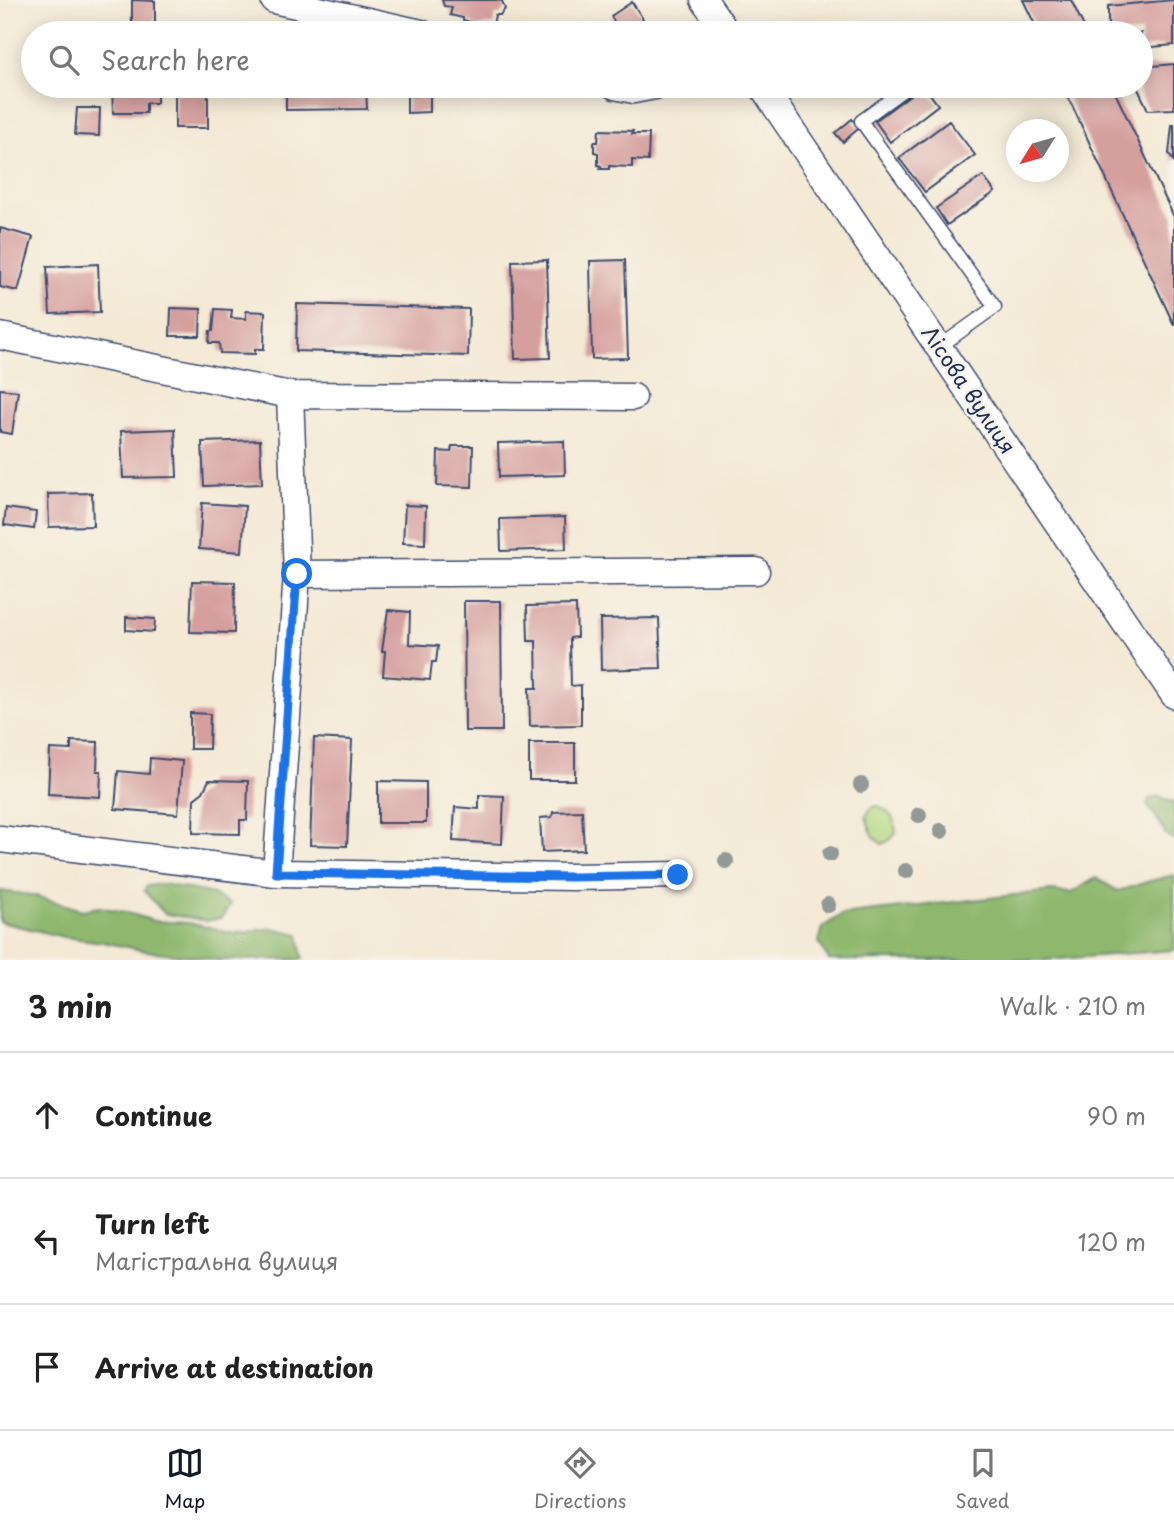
<!DOCTYPE html>
<html lang="en">
<head>
<meta charset="utf-8">
<style>
  body { margin:0; font-family:"Playpen Sans",sans-serif; background:#f2f2f2; color:#222 }
  .compass { position:absolute; left:1006px; top:119px; width:63px; height:63px; border-radius:50%; background:#fff; box-shadow:0 4px 18px #0003; rotate:233deg }
  .stop { position:absolute; width:21px; height:21px; margin:-16px; border:5px solid #1a73e8; border-radius:50%; background:#fff }
  .stop.end { background:#1a73e8; border-color:#fff; box-shadow:0 2px 7px #0008 }
  .list { margin:0; padding:0; list-style:none }
  h2 { display:flex; justify-content:space-between; align-items:center; height:91px; margin:0; padding:0 28px; font-size:30px }
  h2 small { font-size:23px; font-weight:400; color:#767676 }
  .list li { display:grid; grid-template-columns:46px 1fr auto; gap:21px; align-items:center; box-sizing:border-box; height:126px; padding:0 28px; border-top:2px solid #e0e0e0 }
  .list b { display:block; font-size:26px; white-space:nowrap }
  .list p { margin:0; font-size:23px; white-space:nowrap; color:#767676 }
  .list em { font-size:23px; font-style:normal; color:#767676 }
  .icon { flex:none; width:38px; height:38px; fill:none; stroke:currentColor; stroke-width:2; stroke-linecap:round; stroke-linejoin:round }
  .map { position:relative; flex:none; width:1174px; height:960px; overflow:hidden }
  .search { position:absolute; background:#fff; box-shadow:0 4px 18px #0003; left:21px; right:21px; top:21px; height:77px; display:flex; align-items:center; gap:18px; box-sizing:border-box; padding:0 24px; border-radius:38px; color:#767676; font-size:26px }
  .sheet { height:469px; background:#fff }
  nav { display:flex; justify-content:space-around; align-items:center; box-sizing:border-box; height:98px; border-top:2px solid #e0e0e0; background:#fff; font-size:19px; color:#767676 }
  nav a { display:grid; justify-items:center; gap:4px }
  nav .on { color:#111827 }
  .map>svg:first-child { display:block }
  .green { fill:#b4d780; stroke:#68836f; stroke-width:2 }
  .forest { fill:#8fb86e; stroke:#557466; stroke-width:2 }
  .building { fill:#d59f9e }
  .lines { fill:none; stroke-linecap:round; stroke-linejoin:round }
  .lane-casing { stroke:#3c4b70; stroke-width:15 }
  .street-casing { stroke:#3c4b70; stroke-width:29 }
  .lane { stroke:#fff; stroke-width:12 }
  .street { stroke:#fff; stroke-width:26 }
  .tree { fill:#929a98 }
  .route { stroke:#1a73e8; stroke-width:9 }
  .labels { text-anchor:middle; stroke-width:5; stroke-linejoin:round; paint-order:stroke }
  .street-label { font-size:21px; fill:#1b2f5e; stroke:#f7f3e8 }
</style>
</head>
<body>
<div class="map">
<svg width="1174" height="960" viewBox="0 0 1174 960">
  <rect width="100%" height="100%" fill="#f7f3e8"/>
  <filter id="ink" filterUnits="userSpaceOnUse"><feTurbulence type="fractalNoise" baseFrequency=".0143" numOctaves="2"/><feDisplacementMap in="SourceGraphic" scale="14" xChannelSelector="R" yChannelSelector="G"/><feConvolveMatrix kernelMatrix="1 2 1 2 8 2 1 2 1" color-interpolation-filters="sRGB"/></filter>
  <filter id="wash" filterUnits="userSpaceOnUse"><feTurbulence type="fractalNoise" baseFrequency=".00686" numOctaves="4" result="noise"/><feDisplacementMap in="SourceGraphic" scale="28" xChannelSelector="R" yChannelSelector="G"/><feGaussianBlur stdDeviation="1.57" result="paint"/><feColorMatrix in="noise" values="0 0 0 0 0 0 0 0 0 0 0 0 0 0 0 0 0 1.4 0 .05"/><feComposite in="paint" operator="in"/></filter>
  <g filter="url(#wash)">
    <rect width="100%" height="100%" fill="#f4e9d5"/>
    <path class="green" d="M 879,806 C 891,813 895,819 896,833 L 890,840 L 882,844 C 872,837 869,828 866,816 L 872,807 Z"/>
    <path class="forest" d="M 1159,796 L 1174,803 L 1174,840 L 1166,835 L 1158,820 L 1147,805 L 1149,799 Z
      M 1174,875 L 1174,950 L 1044,960 L 829,960 L 819,942 L 823,927 L 841,915 L 1051,891 L 1071,893 L 1096,878 L 1118,891 L 1150,881 Z
      M 163,884 L 209,893 L 230,904 L 222,918 L 208,921 L 165,914 L 144,891 L 147,886 Z
      M 0,891 L 32,895 L 82,910 L 100,907 L 125,912 L 154,921 L 189,923 L 234,933 L 272,928 L 299,934 L 303,959 L 218,960 L 193,956 L 146,951 L 103,942 L 64,937 L 0,922 Z"/>
    <g id="blocks">
      <path class="building" d="M 132,0 L 155,1 L 155,29 L 132,29 Z
        M 442,0 L 496,0 L 502,1 L 505,9 L 500,15 L 495,15 L 493,25 L 487,24 L 478,27 L 472,24 L 471,22 L 463,20 L 463,18 L 450,15 L 452,7 L 444,6 Z
        M 1023,0 L 1071,0 L 1087,33 L 1039,33 Z
        M 1174,0 L 1174,45 L 1141,48 L 1141,33 L 1108,33 L 1108,6 Z
        M 632,2 L 652,33 L 608,33 L 617,27 L 611,16 Z
        M 55,26 L 87,27 L 87,33 L 55,33 Z
        M 166,28 L 196,28 L 196,33 L 166,33 Z
        M 1174,64 L 1174,109 L 1148,110 L 1138,89 L 1138,86 L 1141,86 L 1141,67 Z
        M 112,86 L 157,86 L 157,103 L 146,103 L 146,113 L 113,113 Z
        M 175,86 L 208,86 L 208,128 L 175,128 Z
        M 286,86 L 366,86 L 367,109 L 286,110 Z
        M 922,86 L 924,86 L 938,105 L 890,142 L 875,121 Z
        M 1063,86 L 1112,86 L 1174,217 L 1174,325 Z
        M 430,95 L 430,112 L 407,113 L 407,96 Z
        M 77,108 L 100,108 L 99,136 L 75,135 Z
        M 852,119 L 859,128 L 843,142 L 835,133 Z
        M 949,121 L 975,155 L 925,192 L 899,158 Z
        M 1172,125 L 1174,125 L 1174,162 L 1169,154 Z
        M 599,130 L 633,131 L 632,134 L 649,134 L 648,161 L 632,160 L 632,167 L 609,166 L 609,169 L 600,169 L 601,166 L 598,165 L 598,153 L 594,152 L 594,142 L 598,142 Z
        M 983,176 L 995,192 L 947,225 L 936,208 Z
        M 0,228 L 33,237 L 18,291 L 0,287 Z
        M 547,260 L 550,358 L 515,359 L 512,261 Z
        M 625,260 L 628,358 L 592,359 L 590,261 Z
        M 98,264 L 100,312 L 50,314 L 47,267 Z
        M 297,304 L 469,309 L 468,356 L 296,351 Z
        M 171,308 L 201,309 L 200,336 L 170,336 Z
        M 215,309 L 232,310 L 231,318 L 246,319 L 246,311 L 265,312 L 264,349 L 255,349 L 255,354 L 220,353 L 219,343 L 209,343 L 210,331 L 213,331 Z
        M 0,389 L 18,391 L 12,434 L 0,432 Z
        M 175,429 L 177,477 L 123,478 L 121,431 Z
        M 260,440 L 262,484 L 204,486 L 202,442 Z
        M 564,441 L 565,475 L 499,477 L 498,443 Z
        M 452,446 L 473,446 L 472,487 L 437,486 L 438,451 L 451,452 Z
        M 92,493 L 93,526 L 49,527 L 48,494 Z
        M 202,503 L 245,506 L 242,552 L 199,549 Z
        M 405,505 L 426,506 L 425,544 L 403,543 Z
        M 6,508 L 36,512 L 34,529 L 4,525 Z
        M 565,517 L 566,549 L 501,551 L 500,519 Z
        M 192,581 L 235,582 L 234,633 L 190,632 Z
        M 464,601 L 501,601 L 502,731 L 465,731 Z
        M 576,605 L 577,637 L 570,638 L 571,686 L 581,685 L 581,725 L 530,726 L 529,688 L 537,688 L 536,641 L 528,641 L 527,606 Z
        M 388,610 L 410,612 L 409,644 L 438,646 L 436,662 L 432,662 L 430,680 L 383,676 L 385,651 L 382,651 Z
        M 126,617 L 155,619 L 154,632 L 126,630 Z
        M 659,618 L 661,668 L 601,670 L 600,619 Z
        M 190,713 L 210,714 L 209,749 L 190,749 Z
        M 314,738 L 352,740 L 347,846 L 310,845 Z
        M 71,741 L 98,742 L 97,771 L 101,771 L 100,797 L 48,794 L 50,749 L 71,750 Z
        M 529,743 L 575,743 L 575,780 L 529,780 Z
        M 150,758 L 182,761 L 178,814 L 115,809 L 118,771 L 149,774 Z
        M 209,780 L 248,781 L 247,820 L 240,820 L 240,834 L 193,833 L 194,799 L 203,792 Z
        M 378,781 L 426,782 L 426,823 L 378,823 Z
        M 479,795 L 504,796 L 502,844 L 453,841 L 455,807 L 479,809 Z
        M 582,811 L 584,850 L 542,852 L 540,818 L 552,817 L 553,812 Z"/>
    </g>
  </g>
  <g filter="url(#ink)">
    <use href="#blocks" fill-opacity="0" stroke="#3c4b70" stroke-width="2"/>
    <g class="lines">
      <g class="lane-casing">
        <path id="lane" d="M 909,86 L 861,121 L 995,307 L 939,347"/>
      </g>
      <g class="street-casing">
        <path id="street" d="M 274,0 L 421,33
          M 704,0 L 727,33
          M 615,86 L 634,90 L 655,86
          M 762,86 L 1174,695
          M 0,336 L 290,395 L 633,397
          M 297,574 L 756,571
          M 0,839 L 276,873 L 573,877 L 678,875
          M 276,873 L 297,574 L 290,395"/>
      </g>
      <use href="#lane" class="lane"/>
      <use href="#street" class="street"/>
    </g>
    <g class="tree">
      <circle cx="861" cy="785" r="8"/>
      <circle cx="919" cy="815" r="8"/>
      <circle cx="941" cy="831" r="8"/>
      <circle cx="830" cy="854" r="8"/>
      <circle cx="726" cy="861" r="8"/>
      <circle cx="906" cy="871" r="8"/>
      <circle cx="828" cy="905" r="8"/>
    </g>
  </g>
  <g class="lines" filter="url(#ink)">
    <path class="route" d="M 297,574 L 276,873 L 573,877 L 678,875"/>
  </g>
  <g class="labels">
    <g class="street-label">
      <text transform="translate(968 390) rotate(56)" y="7">Лісова вулиця</text>
    </g>
  </g>
</svg>
<svg class="compass" viewBox="-18 -18 36 36"><path d="M0-13l5 13h-10z" fill="#e53935"/><path d="M0 13l5-13h-10z" fill="#767676"/></svg>
<div class="stop" style="left:297px;top:574px"></div>
<div class="stop end" style="left:678px;top:875px"></div>
<div class="search"><svg class="icon" aria-label="search" viewBox="0 0 24 24"><circle cx="10" cy="10" r="6"/><path d="M15 15l6 6"/></svg>Search here</div>
</div>
<section class="sheet">
<h2>3 min<small>Walk · 210 m</small></h2>
<ul class="list">
<li><svg class="icon" aria-label="ahead" viewBox="0 0 24 24"><path d="M12 20V5M6 11l6-6 6 6"/></svg><div><b>Continue</b></div><em>90 m</em></li>
<li><svg class="icon" aria-label="left" viewBox="0 0 24 24"><path d="M17 20v-9H6M10 6l-5 5 5 5"/></svg><div><b>Turn left</b><p>Магістральна вулиця</p></div><em>120 m</em></li>
<li><svg class="icon" aria-label="arrive" viewBox="0 0 24 24"><path d="M6 21V4h12l-3 4 3 4H6"/></svg><div><b>Arrive at destination</b></div></li>
</ul>
</section>
<nav>
<a class="on"><svg class="icon" aria-label="map" viewBox="0 0 24 24"><path d="M3 6l6-2 6 2 6-2v14l-6 2-6-2-6 2zM9 4v14M15 6v14"/></svg>Map</a>
<a><svg class="icon" aria-label="directions" viewBox="0 0 24 24"><path d="M12 3l9 9-9 9-9-9zM9 14v-3h6M13 9l2 2-2 2"/></svg>Directions</a>
<a><svg class="icon" aria-label="saved" viewBox="0 0 24 24"><path d="M7 4h10v16l-5-4-5 4z"/></svg>Saved</a>
</nav>
</body>
</html>
